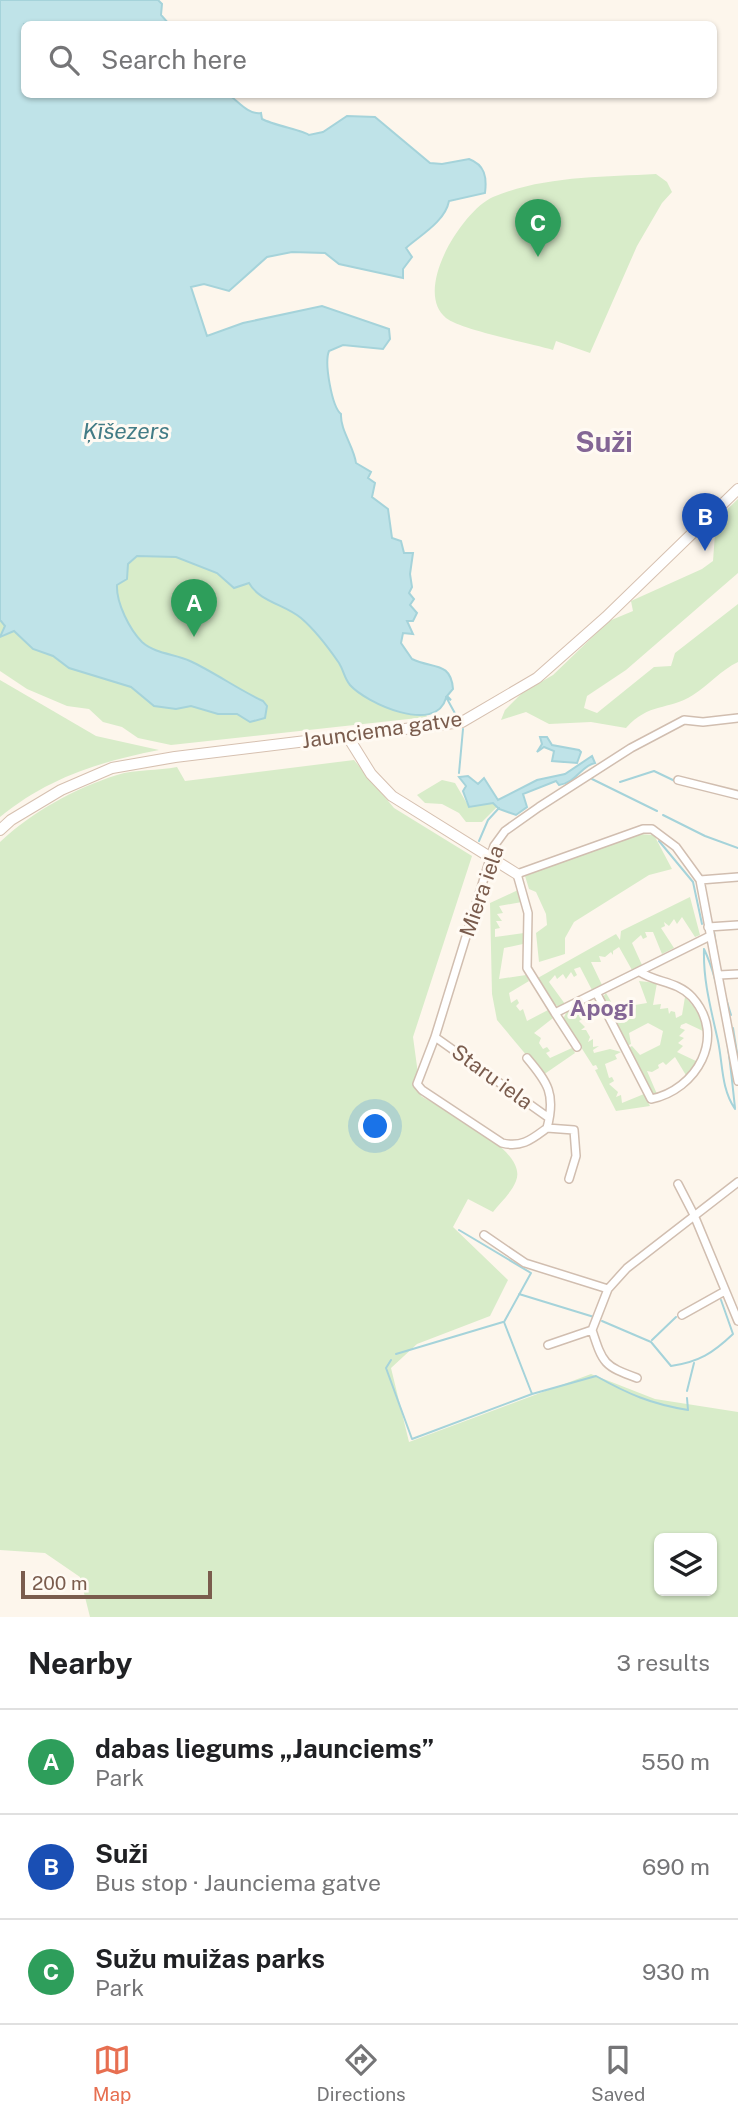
<!DOCTYPE html>
<html lang="en">
<head>
<meta charset="utf-8">
<style>
  body { margin:0; font-family:"Public Sans",sans-serif; background:#f2f2f2; color:#202124 }
  .controls { position:absolute; right:21px; bottom:21px; display:grid; overflow:hidden; border-radius:10px; box-shadow:0 2px 5px #0004 }
  .controls button { width:63px; height:63px; display:grid; place-items:center; padding:0; border:0; border-bottom:2px solid #e0e0e0; background:#fff; color:#202124; font:35px sans-serif }
  .scale { position:absolute; left:21px; bottom:18px; width:191px; box-sizing:border-box; padding-left:7px; border:4px solid #7a5c4d; border-top:0; font-size:19px; line-height:24px; white-space:nowrap; color:#7a5c4d; -webkit-text-stroke:5px #fffaf3; paint-order:stroke }
  .you { position:absolute; left:376px; top:1127px; width:24px; height:24px; margin:-18px; border:5px solid #fff; border-radius:50%; background:#1a73e8; box-shadow:0 0 0 10px #1a73e833 }
  .badge { display:grid; place-items:center; width:46px; height:46px; border-radius:50%; background:#e76f51; color:#fff; font-size:23px; font-weight:700 }
  .pin { position:absolute; translate:-50% -58px; filter:drop-shadow(0 2px 4px #0008) }
  .pin::after { content:''; position:absolute; top:37px; width:24px; height:21px; background:inherit; clip-path:polygon(0 0,100% 0,50% 100%) }
  .list { margin:0; padding:0; list-style:none }
  h2 { display:flex; justify-content:space-between; align-items:center; height:91px; margin:0; padding:0 28px; font-size:30px }
  h2 small { font-size:23px; font-weight:400; color:#757577 }
  .list li { display:grid; grid-template-columns:46px 1fr auto; gap:21px; align-items:center; box-sizing:border-box; height:105px; padding:0 28px; border-top:2px solid #e0e0e0 }
  .list b { display:block; font-size:26px; white-space:nowrap }
  .list p { margin:0; font-size:23px; white-space:nowrap; color:#757577 }
  .list em { font-size:23px; font-style:normal; color:#757577 }
  .icon { flex:none; width:38px; height:38px; fill:none; stroke:currentColor; stroke-width:2; stroke-linecap:round; stroke-linejoin:round }
  .map { position:relative; flex:none; width:738px; height:1617px; overflow:hidden }
  .search { position:absolute; background:#fff; box-shadow:0 2px 5px #0004; left:21px; right:21px; top:21px; height:77px; display:flex; align-items:center; gap:18px; box-sizing:border-box; padding:0 24px; border-radius:10px; color:#757577; font-size:26px }
  .sheet { height:406px; background:#fff }
  nav { display:flex; justify-content:space-around; align-items:center; box-sizing:border-box; height:98px; border-top:2px solid #e0e0e0; background:#fff; font-size:19px; color:#757577 }
  nav a { display:grid; justify-items:center; gap:4px }
  nav .on { color:#e76f51 }
  .map>svg:first-child { display:block }
  .green { fill:#d8ecc9; fill-rule:evenodd }
  .water { fill:#bfe3e8; stroke:#a5d3da; stroke-width:2 }
  .lines { fill:none; stroke-linecap:round; stroke-linejoin:round }
  .stream { stroke:#a5d3da; stroke-width:2 }
  .street-casing { stroke:#d1beb0; stroke-width:10 }
  .secondary-casing { stroke:#d6c0b0; stroke-width:12 }
  .street { stroke:#fff; stroke-width:7 }
  .secondary { stroke:#fff; stroke-width:10 }
  .labels { text-anchor:middle; stroke-width:6; stroke-linejoin:round; paint-order:stroke }
  .street-label { font-size:21px; fill:#7a5c4d; stroke:#fffaf3 }
  .water-label { font-size:23px; font-style:italic; fill:#437c86; stroke:#fffaf3 }
  .neighbourhood-label { font-size:23px; font-weight:bold; fill:#846695; stroke:#fffaf3 }
  .district-label { font-size:28px; font-weight:bold; fill:#846695; stroke:#fffaf3 }
</style>
</head>
<body>
<div class="map">
<svg width="738" height="1617" viewBox="0 0 738 1617">
  <rect width="100%" height="100%" fill="#fdf6ec"/>
  <path class="green" d="M 656,174 L 667,182 L 672,192 L 662,203 L 637,246 L 590,353 L 556,341 L 553,350 C 530,343 461,330 446,318 C 412,290 463,210 493,197 C 543,176 602,177 656,174 Z
    M 143,488 L 418,693 L 427,717 L 171,745 L 138,738 L 122,727 L 103,722 L 89,709 L 67,706 L 27,689 L 0,671 L 0,531 Z
    M 738,499 L 738,573 L 626,670 L 587,696 L 584,708 L 597,713 L 654,667 L 671,666 L 675,653 L 738,604 L 738,662 C 721,670 709,685 693,695 C 668,711 649,702 626,728 L 591,722 L 549,724 L 526,712 L 501,720 L 505,710 L 522,693 L 553,675 L 609,621 L 633,611 L 631,601 L 702,569 L 713,561 L 716,520 Z
    M 0,680 L 96,736 L 159,750 C 98,762 48,778 0,817 Z
    M 354,760 L 394,808 L 472,856 L 413,1037 L 421,1096 C 444,1110 529,1150 516,1181 C 512,1192 500,1203 493,1212 L 468,1199 L 453,1227 L 508,1280 L 490,1316 L 417,1344 L 391,1368 L 409,1442 L 591,1374 L 655,1399 L 738,1412 L 738,1617 L 90,1617 L 80,1577 L 45,1553 L 0,1550 L 0,842 C 32,812 75,788 117,775 C 136,769 158,771 177,767 L 185,781 ZM 659,1538 L 712,1538 L 712,1591 L 659,1591 Z
    M 442,780 L 455,783 L 469,807 L 493,803 L 498,806 L 482,822 L 466,822 L 459,813 L 442,804 L 425,803 L 417,795 Z
    M 639,834 L 654,835 L 672,869 L 649,875 L 574,922 L 565,938 L 565,954 L 539,962 L 536,933 L 547,925 L 546,914 L 536,892 L 529,889 L 525,876 Z
    M 518,890 L 522,902 L 499,906 L 503,913 L 497,914 L 502,921 L 496,921 L 500,928 L 495,929 L 495,937 L 524,933 L 523,944 L 504,948 L 499,979 L 526,975 L 529,981 L 509,993 L 511,1003 L 517,999 L 519,1003 L 516,1006 L 520,1011 L 523,1009 L 527,1021 L 548,1010 L 553,1018 L 534,1033 L 541,1038 L 539,1043 L 543,1049 L 547,1047 L 550,1051 L 546,1053 L 550,1058 L 572,1048 L 575,1053 L 543,1075 L 497,1020 L 492,994 L 490,903 Z
    M 690,897 L 700,935 L 695,937 L 682,917 L 677,924 L 674,919 L 669,926 L 664,922 L 665,926 L 661,928 L 674,948 L 662,954 L 653,932 L 645,932 L 647,937 L 643,939 L 641,935 L 632,943 L 642,965 L 632,970 L 619,947 L 613,951 L 613,955 L 611,952 L 605,957 L 599,956 L 601,962 L 591,962 L 602,985 L 592,990 L 580,967 L 574,969 L 577,975 L 574,977 L 571,972 L 566,979 L 563,974 L 557,979 L 555,975 L 549,982 L 565,1004 L 559,1007 L 552,1003 L 536,979 L 616,934 L 620,940 L 621,931 Z
    M 639,981 L 657,983 L 653,1005 L 661,1004 L 660,1009 L 668,1008 L 669,1014 L 671,1011 L 675,1012 L 676,1018 L 682,1015 L 685,997 C 695,1007 702,1017 703,1031 L 686,1023 L 681,1025 L 680,1028 L 685,1030 L 679,1036 L 684,1038 L 678,1043 L 683,1046 L 677,1052 L 698,1062 L 687,1077 L 675,1057 L 666,1065 L 663,1062 L 658,1065 L 659,1068 L 652,1072 L 647,1071 L 657,1094 L 653,1095 L 628,1048 L 632,1046 L 640,1055 L 660,1045 L 663,1031 L 648,1023 L 629,1033 L 631,1044 L 627,1046 L 602,998 L 606,993 L 620,1017 L 621,1012 L 629,1008 L 631,1011 L 636,1008 L 635,1005 L 647,1003 Z
    M 587,1000 L 597,1002 L 600,1008 L 579,1021 L 585,1027 L 581,1030 L 586,1030 L 590,1037 L 588,1042 L 593,1039 L 593,1047 L 599,1046 L 593,1050 L 594,1053 L 610,1049 L 621,1052 L 615,1055 L 617,1059 L 605,1064 L 609,1078 L 612,1077 L 614,1081 L 609,1084 L 618,1092 L 616,1097 L 621,1095 L 622,1103 L 644,1094 L 650,1106 L 616,1111 L 595,1070 L 598,1069 L 596,1065 L 593,1066 L 563,1019 L 567,1011 Z"/>
  <path class="water" d="M 0,0 L 158,0 L 162,4 L 161,15 L 169,24 L 24,24 L 24,94 L 229,95 C 237,100 248,115 261,113 L 262,119 C 273,125 305,131 309,135 L 323,132 L 347,116 L 375,117 L 430,163 L 442,164 L 469,159 C 485,165 487,177 485,193 L 449,201 C 445,222 419,236 406,248 L 412,257 L 403,269 L 403,278 L 339,264 L 325,253 L 292,252 L 267,257 L 229,291 L 204,284 L 191,287 L 207,336 L 243,323 L 322,306 L 389,329 L 390,339 L 383,349 L 343,345 L 329,351 C 324,363 332,407 341,414 C 340,430 354,447 356,463 L 371,472 L 368,478 L 375,483 L 372,497 L 388,509 L 392,538 L 401,541 L 404,553 L 413,553 L 410,574 L 412,587 L 409,593 L 414,599 L 410,605 L 417,613 L 413,621 L 407,621 L 413,634 L 403,633 L 401,643 L 412,659 C 432,669 451,661 453,689 L 447,696 L 451,700 L 446,698 C 436,735 366,703 350,685 C 344,678 344,671 339,663 C 328,647 315,630 301,618 C 284,604 260,602 249,583 L 234,588 L 217,573 L 176,557 L 137,556 L 128,564 L 127,579 L 117,585 C 116,603 130,630 142,642 C 155,654 176,654 190,661 C 214,672 239,690 263,701 L 267,706 L 265,718 L 250,722 L 237,714 L 218,714 L 191,706 L 176,709 L 154,706 L 131,687 L 69,668 L 53,656 L 33,649 L 14,631 L 0,637 L 5,626 L 0,620 Z
    M 540,737 L 547,737 L 552,745 L 579,750 L 581,752 L 577,763 L 552,761 L 554,751 L 544,747 L 537,752 L 542,744 Z
    M 592,756 L 595,763 C 582,765 576,783 559,785 L 556,781 L 523,794 L 527,807 L 516,815 L 499,809 L 493,803 L 469,807 L 463,791 L 466,786 L 459,777 L 468,776 L 478,784 L 484,778 L 498,800 L 537,780 L 565,774 Z"/>
  <g class="lines">
    <path class="stream" d="M 446,697 L 457,717
      M 459,773 L 463,729
      M 592,779 L 657,811
      M 620,782 L 654,771 L 677,782
      M 663,815 L 705,836 L 738,848
      M 479,841 L 488,820 L 499,808
      M 659,841 L 693,882 L 702,924
      M 714,932 L 717,952
      M 704,949 C 703,981 711,1009 718,1041 C 723,1065 721,1088 735,1109
      M 704,949 C 724,991 730,1062 735,1108
      M 725,995 L 731,1015
      M 733,1028 L 737,1053
      M 459,1230 L 531,1273 L 504,1322 L 532,1394 L 596,1376 C 628,1394 651,1404 688,1410 L 687,1398
      M 519,1294 L 594,1317
      M 602,1321 L 651,1342 L 671,1366 C 699,1362 713,1353 733,1334 L 721,1300
      M 652,1340 L 676,1317
      M 396,1354 L 503,1322
      M 391,1360 L 386,1368 L 412,1439 L 532,1394
      M 687,1391 L 694,1363"/>
    <g class="street-casing">
      <path id="street" d="M 678,780 L 738,795
        M 700,880 L 738,877
        M 708,927 L 738,925
        M 710,936 L 555,1013 L 527,968 L 528,913 L 517,874 L 643,829 L 652,829 L 676,847 L 700,880 L 738,1081
        M 719,975 L 738,974
        M 597,994 L 651,1099 C 696,1090 728,1037 692,997 C 677,981 657,983 640,972
        M 555,1013 L 577,1047
        M 435,1037 L 549,1118
        M 527,1058 C 548,1083 556,1094 547,1128 C 532,1139 522,1148 502,1143 L 422,1090 L 417,1084 L 435,1037 L 494,846 L 505,831 L 539,807 L 631,748 L 684,720 L 703,722 L 738,718
        M 547,1128 L 574,1130 L 576,1156 L 569,1179
        M 678,1184 L 694,1215 L 738,1321
        M 484,1235 L 525,1263 L 608,1289
        M 682,1315 L 725,1291
        M 592,1330 C 603,1364 604,1366 637,1378
        M 548,1345 L 592,1330 L 608,1289 L 627,1268 L 738,1182"/>
    </g>
    <g class="secondary-casing">
      <path id="secondary" d="M 348,737 L 371,774 L 392,796 L 517,874
        M 0,830 L 11,820 L 61,790 L 112,768 L 175,757 L 462,722 L 537,678 L 606,617 L 738,489"/>
    </g>
    <use href="#street" class="street"/>
    <use href="#secondary" class="secondary"/>
  </g>
  <g class="labels">
    <g class="street-label">
      <text transform="translate(382 730) rotate(-8)" y="7">Jaunciema gatve</text>
      <text transform="translate(482 891) rotate(-71)" y="7">Miera iela</text>
      <text transform="translate(492 1077) rotate(36)" y="7">Staru iela</text>
    </g>
    <g class="water-label">
      <text x="126" y="439">Ķīšezers</text>
    </g>
    <g class="neighbourhood-label">
      <text x="602" y="1016">Apogi</text>
    </g>
    <g class="district-label">
      <text x="604" y="452">Suži</text>
    </g>
  </g>
</svg>
<div class="controls">
<button><svg class="icon" aria-label="layers" viewBox="0 0 24 24"><path d="M12 4l9 5-9 5-9-5zM3 14l9 5 9-5"/></svg></button>
</div>
<div class="scale">200 m</div>
<div class="you"></div>
<div class="pin badge" style="left:194px;top:637px;background:#2e9e5b">A</div>
<div class="pin badge" style="left:705px;top:551px;background:#1a4fb4">B</div>
<div class="pin badge" style="left:538px;top:257px;background:#2e9e5b">C</div>
<div class="search"><svg class="icon" aria-label="search" viewBox="0 0 24 24"><circle cx="10" cy="10" r="6"/><path d="M15 15l6 6"/></svg>Search here</div>
</div>
<section class="sheet">
<h2>Nearby<small>3 results</small></h2>
<ul class="list">
<li><span class="badge" style="background:#2e9e5b">A</span><div><b>dabas liegums „Jaunciems”</b><p>Park</p></div><em>550 m</em></li>
<li><span class="badge" style="background:#1a4fb4">B</span><div><b>Suži</b><p>Bus stop · Jaunciema gatve</p></div><em>690 m</em></li>
<li><span class="badge" style="background:#2e9e5b">C</span><div><b>Sužu muižas parks</b><p>Park</p></div><em>930 m</em></li>
</ul>
</section>
<nav>
<a class="on"><svg class="icon" aria-label="map" viewBox="0 0 24 24"><path d="M3 6l6-2 6 2 6-2v14l-6 2-6-2-6 2zM9 4v14M15 6v14"/></svg>Map</a>
<a><svg class="icon" aria-label="directions" viewBox="0 0 24 24"><path d="M12 3l9 9-9 9-9-9zM9 14v-3h6M13 9l2 2-2 2"/></svg>Directions</a>
<a><svg class="icon" aria-label="saved" viewBox="0 0 24 24"><path d="M7 4h10v16l-5-4-5 4z"/></svg>Saved</a>
</nav>
</body>
</html>
